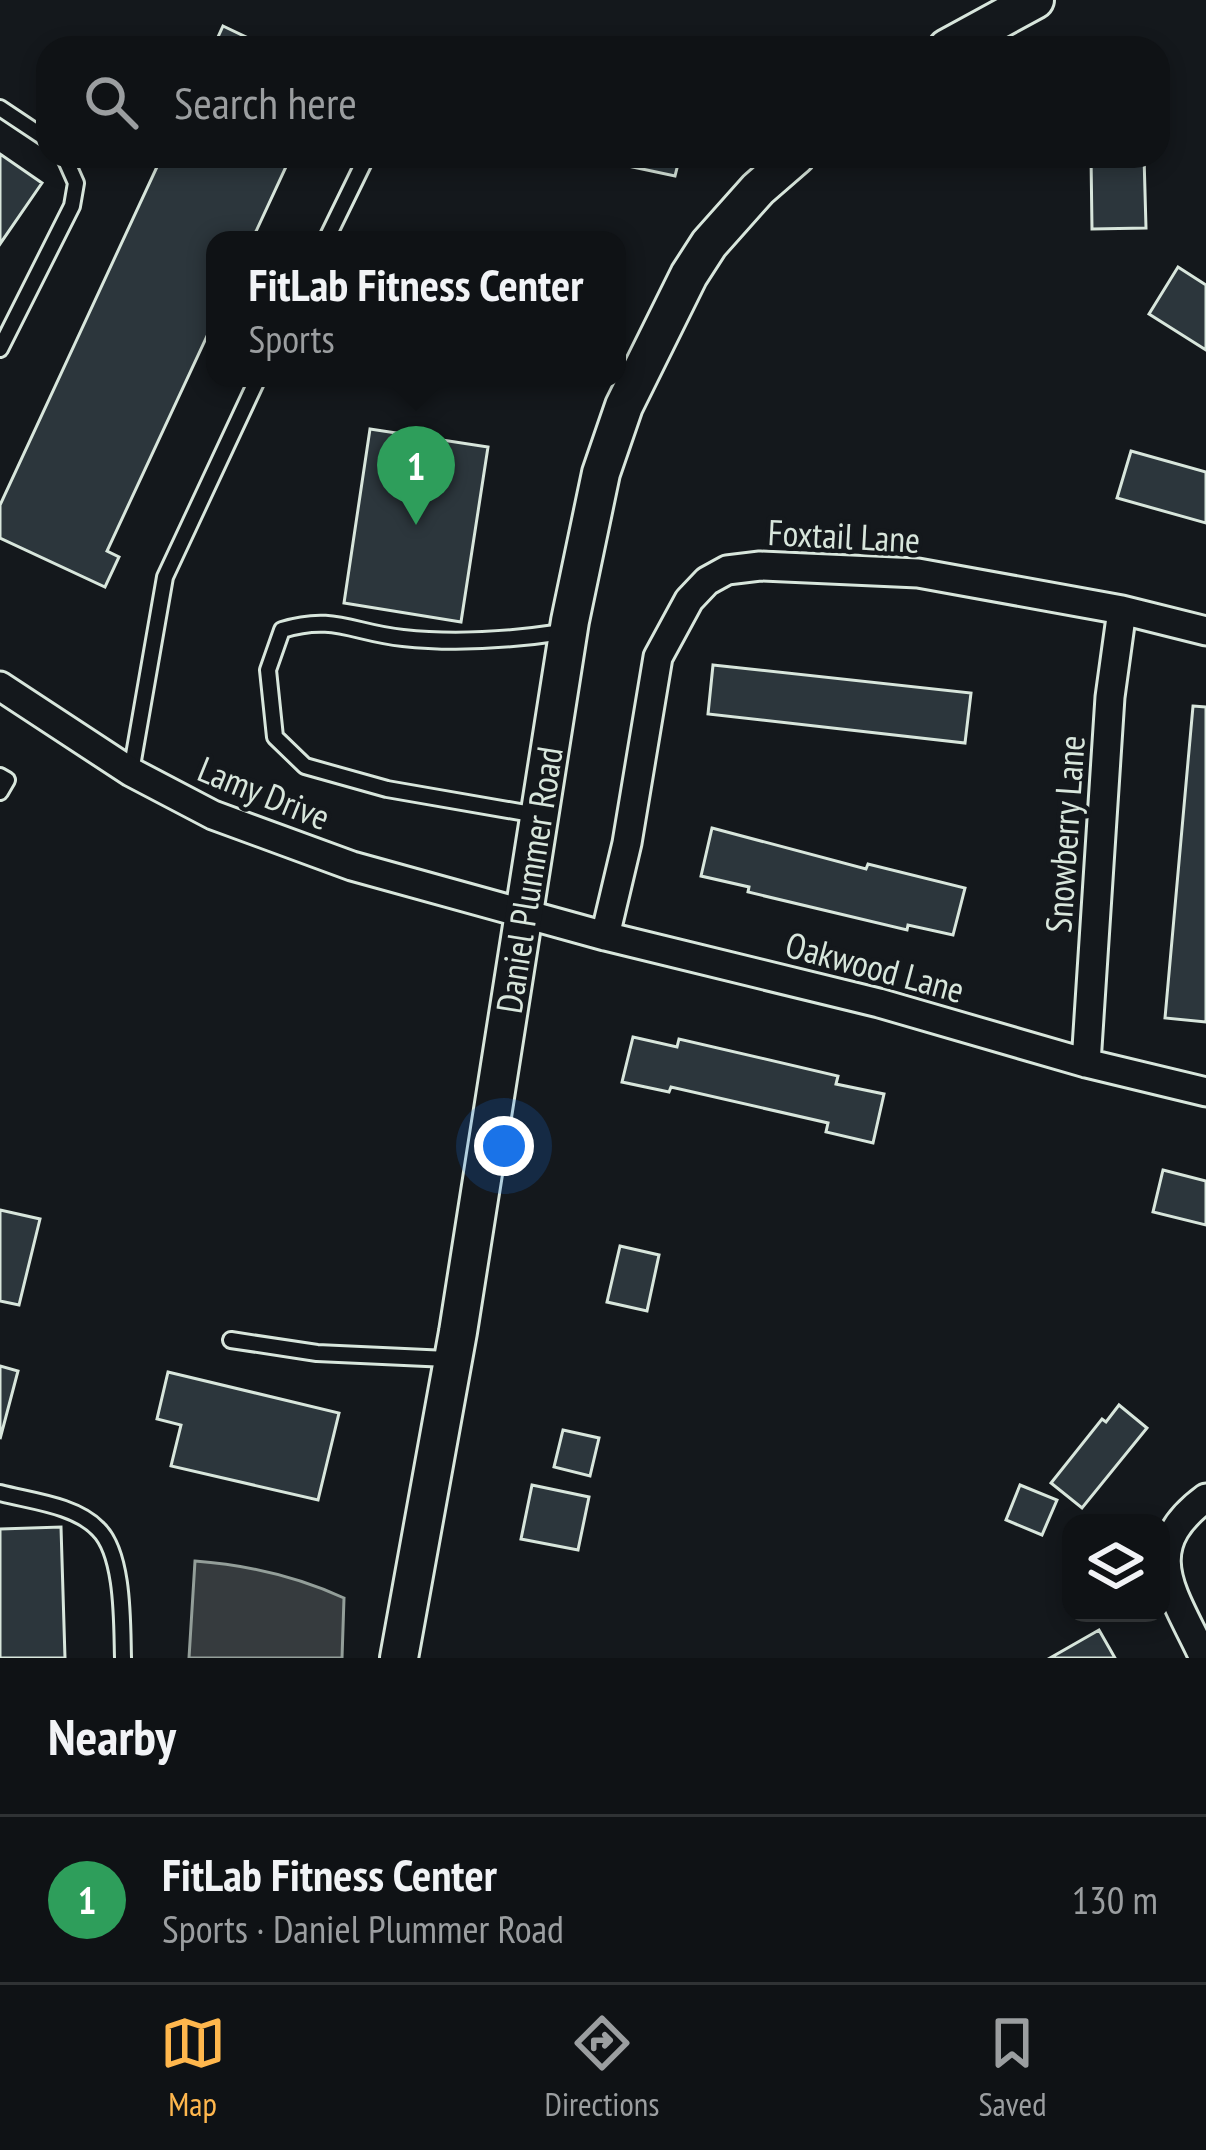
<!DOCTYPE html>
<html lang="en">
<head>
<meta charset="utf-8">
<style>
  body { margin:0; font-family:"PT Sans Narrow",sans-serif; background:#181b1e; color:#f1f3f6 }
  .controls { position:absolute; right:36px; bottom:36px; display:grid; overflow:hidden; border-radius:24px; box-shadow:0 6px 18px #0003 }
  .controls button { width:108px; height:108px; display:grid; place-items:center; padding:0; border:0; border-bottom:3px solid #2f3234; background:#0f1215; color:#f1f3f6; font:60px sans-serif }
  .you { position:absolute; left:504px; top:1146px; width:42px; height:42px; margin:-30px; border:9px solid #fff; border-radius:50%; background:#1a73e8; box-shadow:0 0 0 18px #1a73e833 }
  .badge { display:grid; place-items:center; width:78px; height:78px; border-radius:50%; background:#ffb74d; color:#fff; font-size:39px; font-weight:700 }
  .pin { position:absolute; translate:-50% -99px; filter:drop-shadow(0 3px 6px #0008) }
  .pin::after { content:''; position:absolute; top:63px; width:42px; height:36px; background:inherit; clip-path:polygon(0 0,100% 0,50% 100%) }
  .popup { position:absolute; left:206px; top:231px; width:420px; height:156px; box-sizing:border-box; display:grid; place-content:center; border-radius:24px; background:#0f1215; filter:drop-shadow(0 3px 9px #0005); font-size:39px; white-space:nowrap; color:#9b9ea0 }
  .popup b { font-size:45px; color:#f1f3f6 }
  .popup::after { content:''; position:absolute; left:50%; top:100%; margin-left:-24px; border:24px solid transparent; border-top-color:#0f1215 }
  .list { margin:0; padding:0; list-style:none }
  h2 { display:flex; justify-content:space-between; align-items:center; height:156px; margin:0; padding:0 48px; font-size:51px }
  h2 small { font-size:39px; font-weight:400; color:#9b9ea0 }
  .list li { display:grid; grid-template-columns:78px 1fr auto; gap:36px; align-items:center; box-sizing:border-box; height:168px; padding:0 48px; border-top:3px solid #2f3234 }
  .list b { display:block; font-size:45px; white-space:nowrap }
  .list p { margin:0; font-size:39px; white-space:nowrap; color:#9b9ea0 }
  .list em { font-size:39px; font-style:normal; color:#9b9ea0 }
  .icon { flex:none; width:66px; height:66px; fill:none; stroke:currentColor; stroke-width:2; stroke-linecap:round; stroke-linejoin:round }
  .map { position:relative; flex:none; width:1206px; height:1658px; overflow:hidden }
  .search { position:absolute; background:#0f1215; box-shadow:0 6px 18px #0003; left:36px; right:36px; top:36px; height:132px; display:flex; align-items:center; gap:30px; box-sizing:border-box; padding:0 42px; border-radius:36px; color:#9b9ea0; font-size:45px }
  .sheet { height:324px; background:#0f1215 }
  nav { display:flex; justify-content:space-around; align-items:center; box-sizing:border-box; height:168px; border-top:3px solid #2f3234; background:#0f1215; font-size:33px; color:#9b9ea0 }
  nav a { display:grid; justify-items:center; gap:6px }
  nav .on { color:#ffb74d }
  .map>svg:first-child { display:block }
  .water { fill:#363b3e; stroke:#939e99; stroke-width:3 }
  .building { fill:#2c363c; stroke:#d8e6dc; stroke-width:3 }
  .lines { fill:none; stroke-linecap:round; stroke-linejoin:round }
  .service-casing { stroke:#d8e6dc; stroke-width:20 }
  .minor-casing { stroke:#d8e6dc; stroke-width:33 }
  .tertiary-casing { stroke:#d8e6dc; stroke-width:42 }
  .service { stroke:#14181c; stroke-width:14 }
  .minor { stroke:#14181c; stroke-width:27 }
  .tertiary { stroke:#14181c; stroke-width:36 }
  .labels { text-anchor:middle; stroke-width:9; stroke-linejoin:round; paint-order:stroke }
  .street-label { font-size:36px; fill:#d8e6dc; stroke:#14181c }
</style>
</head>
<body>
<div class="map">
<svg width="1206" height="1658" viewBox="0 0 1206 1658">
  <rect width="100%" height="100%" fill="#14181c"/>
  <path class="water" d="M 195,1561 C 248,1565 296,1576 344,1598 L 342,1658 L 189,1658 Z"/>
  <path class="building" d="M 223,26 L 269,48 L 213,48 Z
    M 0,154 L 42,183 L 0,244 Z
    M 162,156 L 291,156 L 252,240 L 215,240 L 215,319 L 107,551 L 119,557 L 105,587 L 0,538 L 0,505 Z
    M 615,156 L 680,156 L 675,176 L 614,163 Z
    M 1091,156 L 1144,156 L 1146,228 L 1092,229 Z
    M 1178,267 L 1206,285 L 1206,350 L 1149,314 Z
    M 370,429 L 488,447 L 461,622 L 344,603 Z
    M 1131,451 L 1206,472 L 1206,523 L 1117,498 Z
    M 713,665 L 971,693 L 965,743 L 708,714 Z
    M 1193,706 L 1206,707 L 1206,1022 L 1165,1018 Z
    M 712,828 L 866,869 L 868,864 L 965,888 L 953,935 L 908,925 L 907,930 L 748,892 L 749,887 L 701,876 Z
    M 633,1037 L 677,1047 L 679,1039 L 838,1076 L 836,1084 L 884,1094 L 873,1143 L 826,1132 L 828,1123 L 671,1087 L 669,1092 L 622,1082 Z
    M 1163,1170 L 1206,1181 L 1206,1225 L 1153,1212 Z
    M 0,1210 L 40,1219 L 19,1305 L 0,1301 Z
    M 620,1246 L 659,1255 L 647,1311 L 607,1302 Z
    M 0,1366 L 18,1371 L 0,1439 Z
    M 168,1372 L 339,1413 L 318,1500 L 171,1466 L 181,1425 L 157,1419 Z
    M 1119,1405 L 1147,1428 L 1082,1508 L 1051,1483 L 1102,1419 L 1106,1422 Z
    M 563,1430 L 599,1438 L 590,1476 L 554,1467 Z
    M 532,1485 L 589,1497 L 578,1550 L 521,1539 Z
    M 1020,1485 L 1057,1500 L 1042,1535 L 1006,1520 Z
    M 61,1527 L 65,1658 L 0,1658 L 0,1529 Z
    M 1099,1630 L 1115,1658 L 1050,1658 Z"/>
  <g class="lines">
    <g class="service-casing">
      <path id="service" d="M 0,108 L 48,140
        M 326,240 L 367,156
        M 0,349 L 72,206 L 76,183 L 64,156
        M 131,772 L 165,577 L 258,378
        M 0,776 L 7,780 L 0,792
        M 537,815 L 387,789 L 305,766 L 275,737 L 268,670 L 282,630 C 334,614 353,633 403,638 C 457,644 510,640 563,632
        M 231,1340 L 317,1353 L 448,1359
        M 0,1493 C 30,1501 75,1505 98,1529 C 124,1554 122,1624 123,1658"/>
    </g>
    <g class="minor-casing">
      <path id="minor" d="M 0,686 L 131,772 L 213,815 L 352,866 L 605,936 L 879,1003 L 1086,1063 L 1206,1092
        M 605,936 L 627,843 L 658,657 L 689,600 L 707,581 L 727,570 L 760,566 L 918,573 L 1122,610 L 1206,631
        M 1086,1063 L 1110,697 L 1122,610
        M 1204,1658 C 1175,1594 1135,1550 1206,1498"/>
    </g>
    <g class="tertiary-casing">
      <g id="tertiary">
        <path d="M 947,48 L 1035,0"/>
        <path id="s1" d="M 399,1658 L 458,1332 L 570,621 L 601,473 L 624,406 L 689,275 L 709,244 L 758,189 L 796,156"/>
      </g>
    </g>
    <use href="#service" class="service"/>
    <use href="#minor" class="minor"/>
    <use href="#tertiary" class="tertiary"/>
  </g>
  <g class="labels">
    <g class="street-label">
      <text transform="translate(844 536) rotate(3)" y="13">Foxtail Lane</text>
      <text transform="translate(264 793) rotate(22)" y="13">Lamy Drive</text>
      <text transform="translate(1065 834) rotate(-86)" y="13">Snowberry Lane</text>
      <text dy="13" stroke="none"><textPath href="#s1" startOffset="789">Daniel Plummer Road</textPath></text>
      <text transform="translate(875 967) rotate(15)" y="13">Oakwood Lane</text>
    </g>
  </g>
</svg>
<div class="controls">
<button><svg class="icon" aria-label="layers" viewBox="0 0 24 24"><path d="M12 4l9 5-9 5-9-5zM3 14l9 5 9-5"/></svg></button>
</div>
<div class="you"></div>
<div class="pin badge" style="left:416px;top:525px;background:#2e9e5b">1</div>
<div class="popup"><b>FitLab Fitness Center</b>Sports</div>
<div class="search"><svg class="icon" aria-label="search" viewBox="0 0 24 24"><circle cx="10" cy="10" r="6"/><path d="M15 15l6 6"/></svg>Search here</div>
</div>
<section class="sheet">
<h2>Nearby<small></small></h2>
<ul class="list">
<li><span class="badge" style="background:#2e9e5b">1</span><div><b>FitLab Fitness Center</b><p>Sports · Daniel Plummer Road</p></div><em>130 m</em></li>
</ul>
</section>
<nav>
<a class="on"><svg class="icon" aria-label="map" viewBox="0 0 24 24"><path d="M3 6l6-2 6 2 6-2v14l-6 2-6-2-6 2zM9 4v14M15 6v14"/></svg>Map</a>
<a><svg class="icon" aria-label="directions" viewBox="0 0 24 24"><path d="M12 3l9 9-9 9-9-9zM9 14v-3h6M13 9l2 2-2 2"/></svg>Directions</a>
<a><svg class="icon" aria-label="saved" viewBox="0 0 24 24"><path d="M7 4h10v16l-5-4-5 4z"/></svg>Saved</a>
</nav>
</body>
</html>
